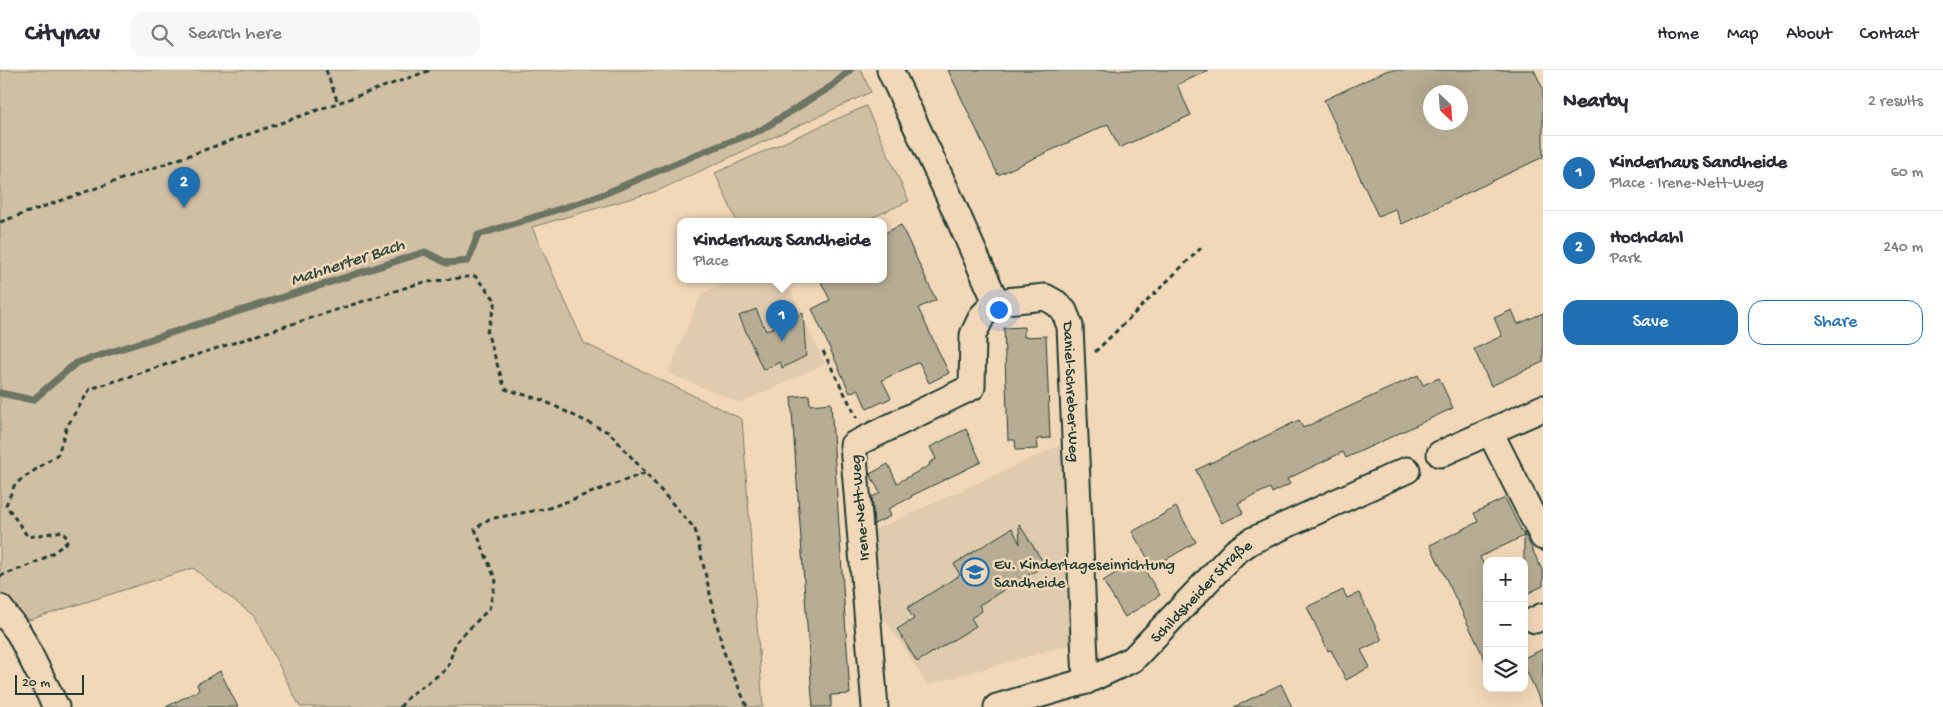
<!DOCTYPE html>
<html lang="en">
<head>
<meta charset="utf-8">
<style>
  body { margin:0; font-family:"Gochi Hand",sans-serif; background:#f7f7f7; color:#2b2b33 }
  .controls { position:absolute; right:15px; bottom:15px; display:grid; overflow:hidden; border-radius:10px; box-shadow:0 5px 20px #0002 }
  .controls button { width:45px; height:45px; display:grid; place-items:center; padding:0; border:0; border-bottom:1px solid #e1e1e2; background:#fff; color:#2b2b33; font:25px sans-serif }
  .compass { position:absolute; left:1423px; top:15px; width:45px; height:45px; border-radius:50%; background:#fff; box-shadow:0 5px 20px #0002; rotate:155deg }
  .scale { position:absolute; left:15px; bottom:12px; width:69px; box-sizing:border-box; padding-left:5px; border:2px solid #1f3d34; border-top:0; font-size:14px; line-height:18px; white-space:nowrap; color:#1f3d34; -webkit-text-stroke:4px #f2d8b9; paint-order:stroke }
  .you { position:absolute; left:998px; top:239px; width:18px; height:18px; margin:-12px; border:4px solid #fff; border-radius:50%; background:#1a73e8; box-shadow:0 0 0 8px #1a73e833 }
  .badge { display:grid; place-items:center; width:32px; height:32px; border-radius:50%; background:#1f6fb2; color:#fff; font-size:16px; font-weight:700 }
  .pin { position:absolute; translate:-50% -41px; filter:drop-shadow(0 1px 2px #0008) }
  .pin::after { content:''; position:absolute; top:26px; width:18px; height:15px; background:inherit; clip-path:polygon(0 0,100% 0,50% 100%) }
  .popup { position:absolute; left:677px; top:148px; width:210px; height:65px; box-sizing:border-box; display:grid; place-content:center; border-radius:10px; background:#fff; filter:drop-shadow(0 1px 4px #0005); font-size:16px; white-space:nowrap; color:#7c7c81 }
  .popup b { font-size:19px; color:#2b2b33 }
  .popup::after { content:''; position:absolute; left:50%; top:100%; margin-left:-10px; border:10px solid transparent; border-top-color:#fff }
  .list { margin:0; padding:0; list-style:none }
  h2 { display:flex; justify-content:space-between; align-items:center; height:65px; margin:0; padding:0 20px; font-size:21px }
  h2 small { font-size:16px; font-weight:400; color:#7c7c81 }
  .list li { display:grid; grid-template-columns:32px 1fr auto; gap:15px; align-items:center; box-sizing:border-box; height:75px; padding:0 20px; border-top:1px solid #e1e1e2 }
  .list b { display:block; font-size:19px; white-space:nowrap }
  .list p { margin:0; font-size:16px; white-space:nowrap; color:#7c7c81 }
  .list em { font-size:16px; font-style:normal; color:#7c7c81 }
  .actions { display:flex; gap:10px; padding:15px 20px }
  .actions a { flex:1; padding:11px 0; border:1px solid #1f6fb2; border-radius:15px; text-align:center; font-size:18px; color:#1f6fb2 }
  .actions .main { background:#1f6fb2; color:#fff }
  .icon { flex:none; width:28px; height:28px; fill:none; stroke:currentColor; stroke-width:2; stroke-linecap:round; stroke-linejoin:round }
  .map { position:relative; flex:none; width:1543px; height:637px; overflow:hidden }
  header { display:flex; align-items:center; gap:30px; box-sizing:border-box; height:70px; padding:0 25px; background:#fff; border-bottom:1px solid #e1e1e2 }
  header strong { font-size:24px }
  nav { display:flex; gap:28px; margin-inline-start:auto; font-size:18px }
  .search { width:350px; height:45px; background:#f7f7f7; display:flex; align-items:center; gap:12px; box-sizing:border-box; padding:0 18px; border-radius:15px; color:#7c7c81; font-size:19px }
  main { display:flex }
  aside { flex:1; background:#fff }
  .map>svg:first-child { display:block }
  .built { fill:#e0cbae }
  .green { fill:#d0bfa3; stroke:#787e6c }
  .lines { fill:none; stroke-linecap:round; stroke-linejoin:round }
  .stream { stroke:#6c7564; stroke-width:7 }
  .building { fill:#b7ad94; stroke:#1f3d34; fill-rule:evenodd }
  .minor-casing { stroke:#1f3d34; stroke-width:29 }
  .path { stroke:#1f3d34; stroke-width:3; stroke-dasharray:5 4; stroke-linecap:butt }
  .minor { stroke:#f2d8b9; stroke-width:25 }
  .labels { text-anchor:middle; stroke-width:5; stroke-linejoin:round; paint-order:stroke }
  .street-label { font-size:16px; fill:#1f3d34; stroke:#f2d8b9 }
  .poi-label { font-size:16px; fill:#1f3d34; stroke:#f2d8b9; text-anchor:start }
  .water-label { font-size:18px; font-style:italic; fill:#324b40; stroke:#f2d8b9 }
</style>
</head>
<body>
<header>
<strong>Citynav</strong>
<div class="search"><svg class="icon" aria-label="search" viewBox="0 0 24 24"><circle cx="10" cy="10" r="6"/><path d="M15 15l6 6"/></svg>Search here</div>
<nav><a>Home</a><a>Map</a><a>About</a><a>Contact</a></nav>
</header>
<main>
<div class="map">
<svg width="1543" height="637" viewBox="0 0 1543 637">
  <rect width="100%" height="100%" fill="#f2d8b9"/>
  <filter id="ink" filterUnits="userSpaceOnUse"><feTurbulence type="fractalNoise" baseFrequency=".02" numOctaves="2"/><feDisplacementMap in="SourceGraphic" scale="10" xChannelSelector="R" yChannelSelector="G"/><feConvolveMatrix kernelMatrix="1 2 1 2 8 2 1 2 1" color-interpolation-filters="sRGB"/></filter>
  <g filter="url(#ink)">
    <path class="built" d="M 732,210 L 775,210 L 781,223 L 790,219 L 825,294 L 740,333 L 668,303 L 701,224 Z
      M 1067,372 L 1076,573 L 927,615 L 882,544 L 874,460 Z"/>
    <path class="green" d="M 0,0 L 861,0 L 871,22 L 657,121 L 532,157 L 584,273 L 742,349 L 763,637 L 300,637 L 254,546 L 193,498 L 26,551 L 0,523 Z
      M 866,36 L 909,131 L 862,152 L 737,152 L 715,103 Z"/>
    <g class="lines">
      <path class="stream" d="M 0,323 L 33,330 L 76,293 L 425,182 L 447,193 L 468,191 L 478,165 L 597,127 L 695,85 L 761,60 L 832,16 L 850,0"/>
    </g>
    <path class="building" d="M 948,0 L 1209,0 L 1177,15 L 1191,45 L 1119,78 L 1108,54 L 998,105 Z
      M 1388,0 L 1534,0 L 1543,19 L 1543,87 L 1402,154 L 1395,139 L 1378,146 L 1324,30 ZM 1430,22 L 1460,22 L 1460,52 L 1430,52 Z
      M 901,155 L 936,230 L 918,238 L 949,303 L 929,313 L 919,292 L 882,310 L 891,328 L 867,339 L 858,319 L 850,323 L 812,239 L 830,230 L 820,210 L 883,210 L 883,164 Z
      M 756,239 L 766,261 L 803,243 L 806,286 L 782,298 L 780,292 L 763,300 L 739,246 Z
      M 1512,240 L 1518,254 L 1543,243 L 1543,292 L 1491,316 L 1474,279 L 1502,266 L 1494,248 Z
      M 1024,257 L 1024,267 L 1046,266 L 1050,368 L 1037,369 L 1038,379 L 1016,380 L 1015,370 L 1008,370 L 1004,258 Z
      M 1418,305 L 1423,315 L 1439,308 L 1453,338 L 1346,388 L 1343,382 L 1287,409 L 1290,414 L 1272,423 L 1270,418 L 1238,433 L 1243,443 L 1222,453 L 1196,400 L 1299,350 L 1303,358 Z
      M 809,325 L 810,335 L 831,333 L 850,624 L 831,625 L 831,637 L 813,637 L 812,626 L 791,327 Z
      M 966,359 L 981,392 L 911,426 L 912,427 L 888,439 L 891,446 L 874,454 L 872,427 L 880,423 L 870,404 L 888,394 L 897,413 L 930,395 L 929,393 L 936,389 L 930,377 Z
      M 1505,428 L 1524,466 L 1480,487 L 1487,502 L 1487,594 L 1430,475 L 1478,452 L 1474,443 Z
      M 1176,437 L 1196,472 L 1153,497 L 1132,462 Z
      M 1019,454 L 1045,495 L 979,535 L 982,541 L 971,548 L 976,556 L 917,592 L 897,559 L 914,549 L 907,538 L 960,505 L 954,494 L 1012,458 L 1020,474 Z
      M 1524,462 L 1543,502 L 1543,516 L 1524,525 Z
      M 1138,489 L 1160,525 L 1125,547 L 1103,511 Z
      M 1343,520 L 1347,528 L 1359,523 L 1382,570 L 1361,580 L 1370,597 L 1346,610 L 1331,580 L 1328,581 L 1307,537 Z
      M 1543,579 L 1543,637 L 1524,595 L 1524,588 Z
      M 220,601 L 238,637 L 166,637 L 199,620 L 197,614 Z
      M 1281,614 L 1292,637 L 1234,637 Z"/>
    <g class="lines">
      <g class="minor-casing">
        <g id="minor">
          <path id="s1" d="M 890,0 L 948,124 L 996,232 L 1045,227 L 1056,233 L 1064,241 L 1070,256 L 1086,611"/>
          <path d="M 1490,362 L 1543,467"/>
          <path d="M 1440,384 L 1543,338"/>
          <path d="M 0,538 L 19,563 L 56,637"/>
          <path d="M 1535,550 L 1543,546"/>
          <path d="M 875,637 L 853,375 L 972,317 L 973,265 L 982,246 L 996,232"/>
          <path id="s2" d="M 997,637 L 1086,611 L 1133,589 L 1235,482 L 1251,471 L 1407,400"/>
        </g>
      </g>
      <path class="path" d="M 326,0 L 338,33
        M 0,152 L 431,0
        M 823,281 L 857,348
        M 1095,282 L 1203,176
        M 0,506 C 28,496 45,491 68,471 L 63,461 L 28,467 L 6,435 L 15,414 L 58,384 L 67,356 L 90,319 L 420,213 L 475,206 L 496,231 L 487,262 L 505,319 L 542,330 L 610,363 L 695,459 L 723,580 L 747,637
        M 400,637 L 409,626 L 447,599 L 456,572 L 489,539 L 496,511 L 475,459 L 489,449 L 549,438 L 645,403"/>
      <use href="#minor" class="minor"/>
    </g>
  </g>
  <defs>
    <g id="school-ring" transform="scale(1.4375)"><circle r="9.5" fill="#f2d8b9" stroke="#1f6fb2" stroke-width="1.5"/><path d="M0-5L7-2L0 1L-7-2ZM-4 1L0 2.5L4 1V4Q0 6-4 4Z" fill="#1f6fb2"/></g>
  </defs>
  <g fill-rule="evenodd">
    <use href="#school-ring" x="975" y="502"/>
  </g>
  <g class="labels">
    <g class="street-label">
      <text dy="6" stroke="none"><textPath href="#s1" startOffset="410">Daniel-Schreber-Weg</textPath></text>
      <text transform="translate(858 438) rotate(-95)" y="6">Irene-Nett-Weg</text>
      <text dy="6" stroke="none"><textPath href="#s2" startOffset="241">Schildsheider Straße</textPath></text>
    </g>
    <g class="poi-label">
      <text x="994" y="499">Ev. Kindertageseinrichtung<tspan x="994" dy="18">Sandheide</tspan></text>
    </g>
    <g class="water-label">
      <text transform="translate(347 191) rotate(-18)" y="6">Mahnerter Bach</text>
    </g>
  </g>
</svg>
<div class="controls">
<button>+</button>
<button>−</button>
<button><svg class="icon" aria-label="layers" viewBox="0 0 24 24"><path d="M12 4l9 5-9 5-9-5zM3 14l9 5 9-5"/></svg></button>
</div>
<svg class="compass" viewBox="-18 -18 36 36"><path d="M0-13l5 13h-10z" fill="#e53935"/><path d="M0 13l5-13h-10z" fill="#7c7c81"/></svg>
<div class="scale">20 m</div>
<div class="you"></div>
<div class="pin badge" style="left:782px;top:271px">1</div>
<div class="popup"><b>Kinderhaus Sandheide</b>Place</div>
<div class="pin badge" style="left:184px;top:138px">2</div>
</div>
<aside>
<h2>Nearby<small>2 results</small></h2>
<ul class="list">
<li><span class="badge">1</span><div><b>Kinderhaus Sandheide</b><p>Place · Irene-Nett-Weg</p></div><em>60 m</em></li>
<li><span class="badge">2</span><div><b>Hochdahl</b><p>Park</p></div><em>240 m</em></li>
</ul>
<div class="actions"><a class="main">Save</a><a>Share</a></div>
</aside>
</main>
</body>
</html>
